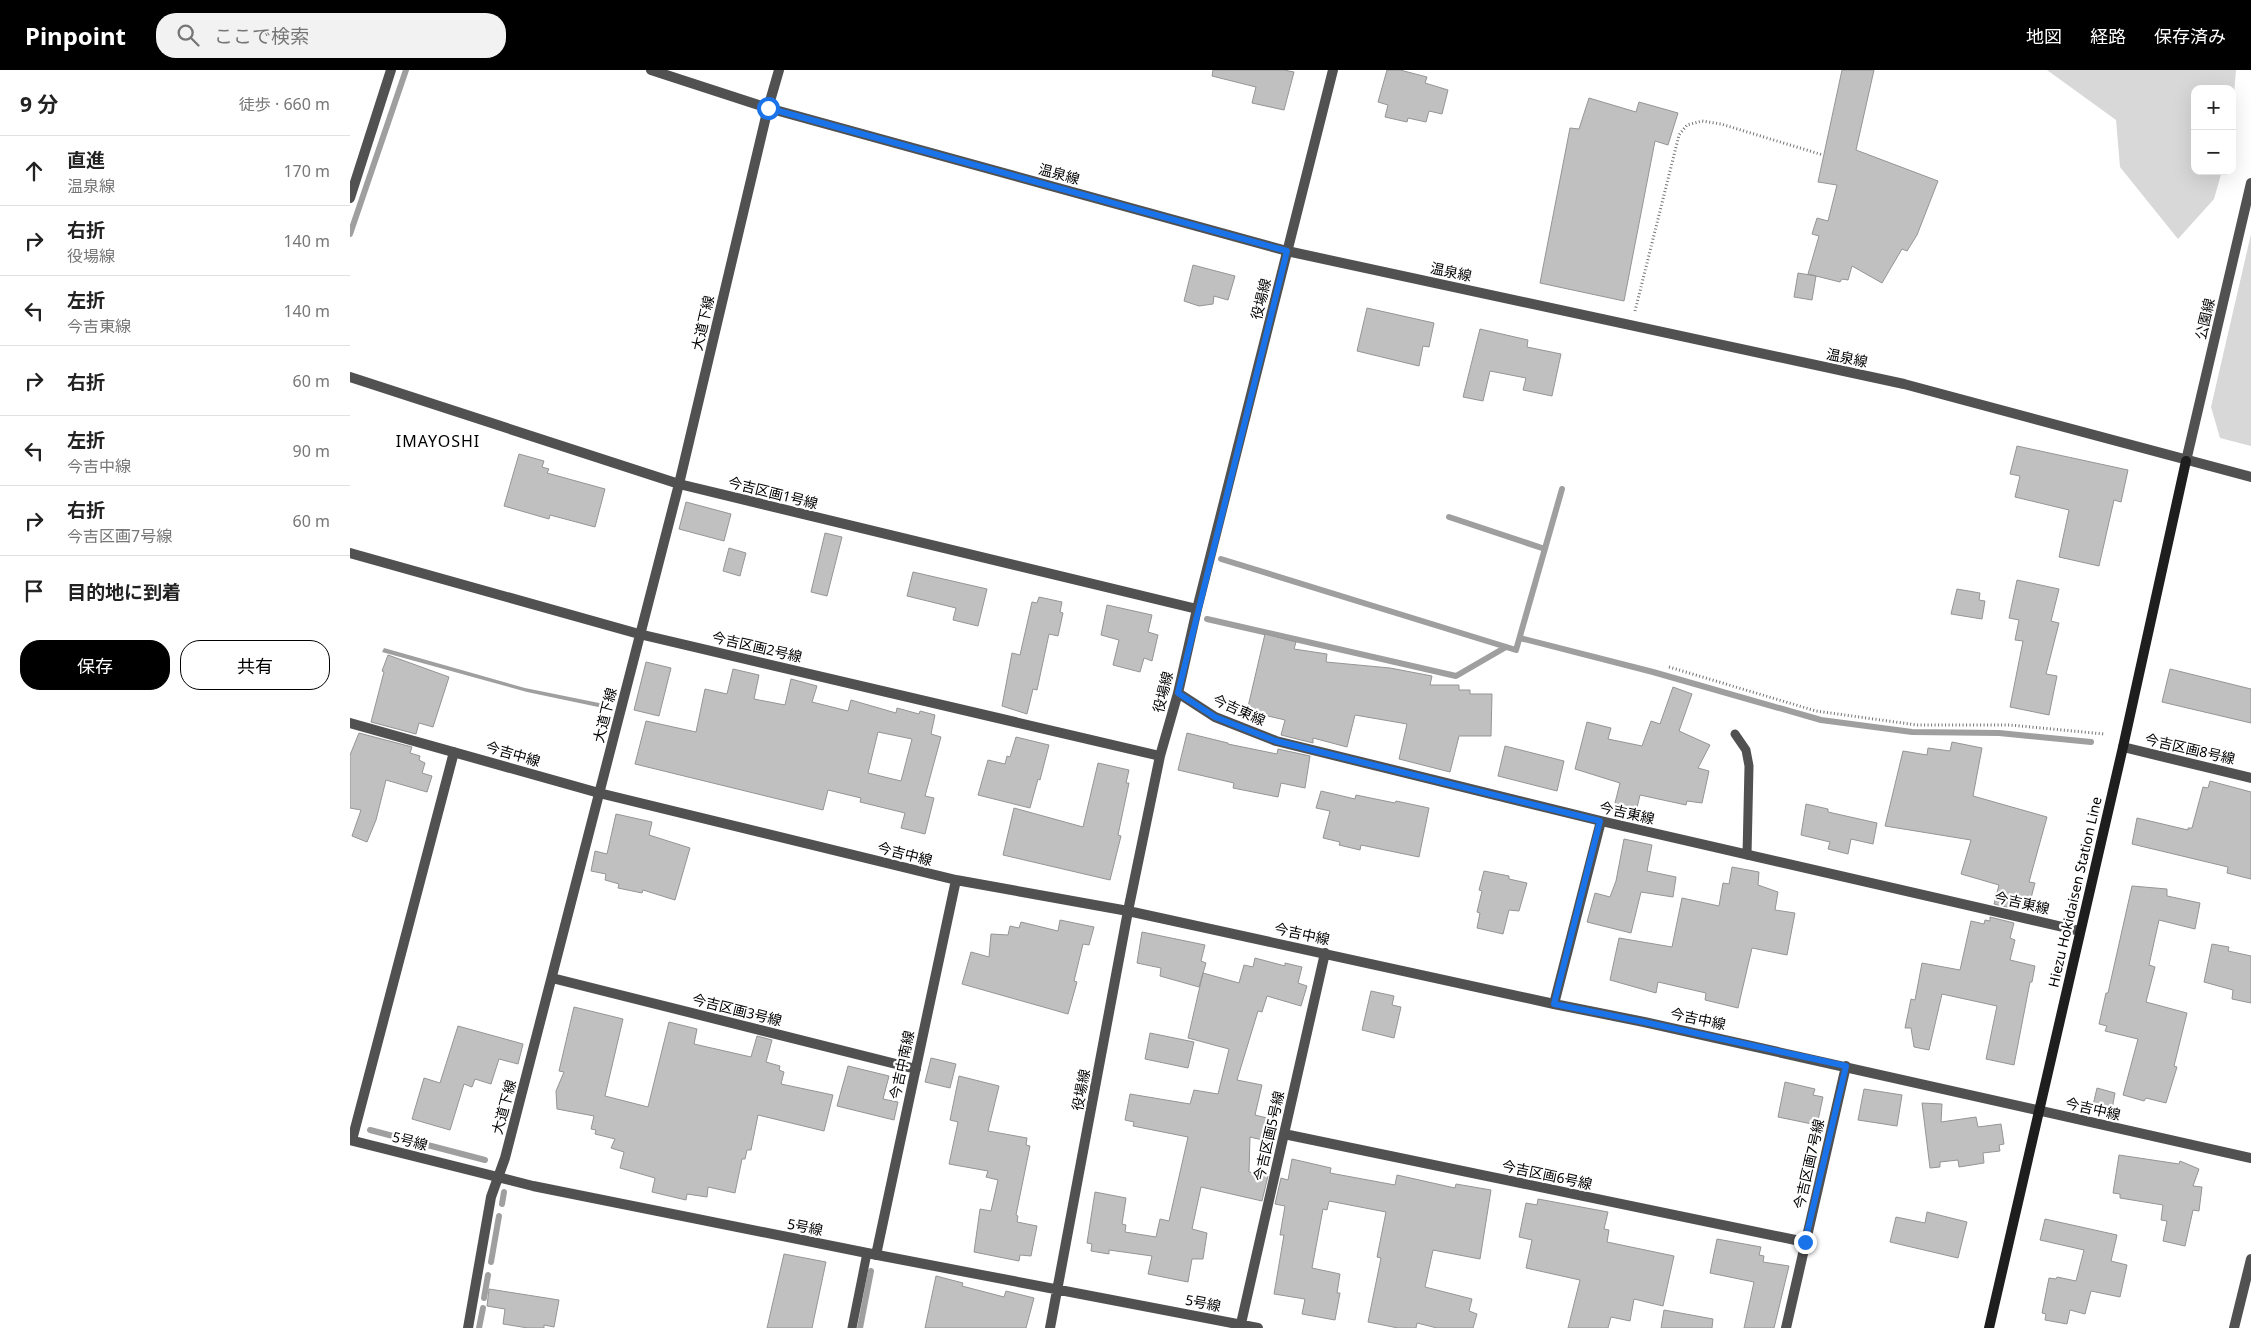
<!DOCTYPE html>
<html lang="ja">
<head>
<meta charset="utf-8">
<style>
  body { margin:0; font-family:"Noto Sans","Noto Sans JP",sans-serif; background:#f2f2f2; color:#222 }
  .controls { position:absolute; right:15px; top:15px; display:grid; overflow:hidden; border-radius:10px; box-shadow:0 5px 20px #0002 }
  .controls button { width:45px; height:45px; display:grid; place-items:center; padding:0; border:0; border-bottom:1px solid #e0e0e0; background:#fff; color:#222; font:25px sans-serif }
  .stop { position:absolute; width:15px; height:15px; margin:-11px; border:4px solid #1a73e8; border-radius:50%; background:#fff }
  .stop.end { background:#1a73e8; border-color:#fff; box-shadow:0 1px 5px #0008 }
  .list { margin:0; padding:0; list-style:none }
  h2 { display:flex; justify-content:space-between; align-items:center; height:65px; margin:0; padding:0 20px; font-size:21px }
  h2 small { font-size:16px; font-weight:400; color:#767676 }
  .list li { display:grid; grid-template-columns:32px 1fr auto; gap:15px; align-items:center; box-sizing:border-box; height:70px; padding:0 20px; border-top:1px solid #e0e0e0 }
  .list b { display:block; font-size:19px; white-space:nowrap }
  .list p { margin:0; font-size:16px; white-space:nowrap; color:#767676 }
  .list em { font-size:16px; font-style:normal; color:#767676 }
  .actions { display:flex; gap:10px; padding:15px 20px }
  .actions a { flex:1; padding:11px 0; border:1px solid #000; border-radius:20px; text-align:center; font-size:18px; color:#000 }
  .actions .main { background:#000; color:#fff }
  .icon { flex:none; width:28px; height:28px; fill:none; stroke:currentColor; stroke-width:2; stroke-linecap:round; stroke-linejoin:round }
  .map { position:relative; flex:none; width:1901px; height:1258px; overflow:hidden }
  header { display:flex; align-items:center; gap:30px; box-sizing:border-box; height:70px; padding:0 25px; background:#000; color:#fff }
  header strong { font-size:24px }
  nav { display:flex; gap:28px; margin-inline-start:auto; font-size:18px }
  .search { width:350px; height:45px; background:#f2f2f2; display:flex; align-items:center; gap:12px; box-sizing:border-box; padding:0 18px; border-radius:20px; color:#767676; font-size:19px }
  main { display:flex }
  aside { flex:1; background:#fff }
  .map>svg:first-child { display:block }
  .green { fill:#d8d8d8 }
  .water { fill:#9f9f9f }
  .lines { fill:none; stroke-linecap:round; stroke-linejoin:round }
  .stream { stroke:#9f9f9f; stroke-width:6 }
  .building { fill:#c0c0c0; stroke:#959595; fill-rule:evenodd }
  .path { stroke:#737373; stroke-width:3; stroke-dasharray:1 2.5; stroke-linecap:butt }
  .service { stroke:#515151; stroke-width:9 }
  .minor { stroke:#515151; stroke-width:10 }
  .tertiary { stroke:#515151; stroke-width:10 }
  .secondary { stroke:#1e1e1e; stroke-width:10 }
  .route { stroke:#1a73e8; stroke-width:6 }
  .labels { text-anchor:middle; stroke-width:4.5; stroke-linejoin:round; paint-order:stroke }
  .street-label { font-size:14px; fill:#000; stroke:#fff }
  .quarter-label { font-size:16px; letter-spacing:1px; fill:#000; stroke:#fff }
</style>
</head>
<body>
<header>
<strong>Pinpoint</strong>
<div class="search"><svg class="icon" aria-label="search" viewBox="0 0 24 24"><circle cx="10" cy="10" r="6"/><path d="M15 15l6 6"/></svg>ここで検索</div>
<nav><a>地図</a><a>経路</a><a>保存済み</a></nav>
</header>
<main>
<aside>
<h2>9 分<small>徒歩 · 660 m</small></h2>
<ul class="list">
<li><svg class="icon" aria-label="ahead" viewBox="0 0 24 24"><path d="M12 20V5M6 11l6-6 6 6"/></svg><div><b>直進</b><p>温泉線</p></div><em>170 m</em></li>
<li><svg class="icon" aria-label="right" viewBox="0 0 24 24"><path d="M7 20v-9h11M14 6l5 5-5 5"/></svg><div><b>右折</b><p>役場線</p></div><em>140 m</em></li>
<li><svg class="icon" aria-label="left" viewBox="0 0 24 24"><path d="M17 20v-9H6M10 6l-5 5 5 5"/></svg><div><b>左折</b><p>今吉東線</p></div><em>140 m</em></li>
<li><svg class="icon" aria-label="right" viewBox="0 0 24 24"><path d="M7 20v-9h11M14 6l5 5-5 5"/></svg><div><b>右折</b></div><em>60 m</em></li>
<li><svg class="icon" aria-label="left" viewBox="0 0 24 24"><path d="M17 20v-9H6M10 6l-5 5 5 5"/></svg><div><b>左折</b><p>今吉中線</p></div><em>90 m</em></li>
<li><svg class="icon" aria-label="right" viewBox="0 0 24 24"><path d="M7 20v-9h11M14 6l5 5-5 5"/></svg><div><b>右折</b><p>今吉区画7号線</p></div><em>60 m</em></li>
<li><svg class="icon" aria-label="arrive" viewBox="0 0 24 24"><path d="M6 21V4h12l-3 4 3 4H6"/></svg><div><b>目的地に到着</b></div></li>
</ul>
<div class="actions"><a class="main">保存</a><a>共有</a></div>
</aside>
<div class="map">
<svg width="1901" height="1258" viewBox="0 0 1901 1258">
  <rect width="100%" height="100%" fill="#fff"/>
  <path class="green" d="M 1697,0 L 1886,0 L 1882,48 L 1882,19 L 1845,19 L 1845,101 L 1872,101 L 1864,129 L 1828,169 L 1770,97 L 1766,50 Z
    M 1901,164 L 1901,376 L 1870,368 L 1861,337 Z"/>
  <path class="water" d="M 34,578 L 175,618 L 254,634 L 253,638 L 177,622 L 32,582 Z"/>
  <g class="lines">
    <path class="stream" d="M 0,164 L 56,0
      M 1099,447 L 1195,479
      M 871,489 L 1166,580 L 1212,419
      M 857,549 L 1106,606 L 1156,577
      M 1170,568 L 1303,602 L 1471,650 L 1562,662 L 1649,663 L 1741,672
      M 20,1060 L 135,1090
      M 152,1134 L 154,1122
      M 141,1192 L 149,1146
      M 134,1228 L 138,1205
      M 129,1258 L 133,1238
      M 510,1258 L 521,1201"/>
  </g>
  <path class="building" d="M 863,0 L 934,0 L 944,2 L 934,40 L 902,33 L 906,17 L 862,6 Z
    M 1037,0 L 1050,0 L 1077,7 L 1075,13 L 1098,20 L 1092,44 L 1079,41 L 1076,52 L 1058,48 L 1057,52 L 1035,47 L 1038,35 L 1028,32 Z
    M 1492,0 L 1524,0 L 1506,80 L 1588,111 L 1567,165 L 1557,181 L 1552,179 L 1532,213 L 1502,196 L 1498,210 L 1492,209 L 1490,212 L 1458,204 L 1469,166 L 1462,164 L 1467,148 L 1478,151 L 1487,115 L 1468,112 Z
    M 1239,28 L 1286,42 L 1289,32 L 1328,43 L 1318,75 L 1305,71 L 1274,231 L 1190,213 L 1220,58 L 1229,59 Z
    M 843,195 L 885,206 L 878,230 L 864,226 L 863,234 L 849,236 L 834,231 Z
    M 1448,203 L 1466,206 L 1462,230 L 1444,227 Z
    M 1017,238 L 1084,253 L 1079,277 L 1073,276 L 1069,296 L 1007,281 Z
    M 1130,259 L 1178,270 L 1177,277 L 1211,284 L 1202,326 L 1173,320 L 1176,308 L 1140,301 L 1133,331 L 1113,327 Z
    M 1667,376 L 1778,400 L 1771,432 L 1764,430 L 1749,496 L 1709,487 L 1719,440 L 1665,427 L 1670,406 L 1660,404 Z
    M 169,384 L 194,391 L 192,397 L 199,399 L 197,403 L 255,419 L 245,457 L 200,445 L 199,449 L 154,436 Z
    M 336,432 L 381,444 L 374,471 L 329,459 Z
    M 475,463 L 492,467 L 477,526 L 461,522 Z
    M 379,478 L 396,483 L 390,506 L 373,501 Z
    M 563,502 L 637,519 L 628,556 L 603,550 L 606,538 L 557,526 Z
    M 1667,510 L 1709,519 L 1701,551 L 1709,553 L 1696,604 L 1707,606 L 1699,645 L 1660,637 L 1673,571 L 1665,570 L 1669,550 L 1659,548 Z
    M 1607,519 L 1630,523 L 1629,530 L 1635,531 L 1632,549 L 1601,544 Z
    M 689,527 L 712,532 L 710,542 L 713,543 L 708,566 L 699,564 L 687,620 L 683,619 L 677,644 L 652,636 L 662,583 L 670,585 L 682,532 L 687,533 Z
    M 757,535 L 802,545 L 798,562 L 808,565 L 802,591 L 794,588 L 790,602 L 763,595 L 769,570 L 751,565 Z
    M 915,564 L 946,572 L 944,579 L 977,584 L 976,592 L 1040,598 L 1082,606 L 1080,615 L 1109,615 L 1109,620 L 1120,620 L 1120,624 L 1142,624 L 1141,666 L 1109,666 L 1100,702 L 1049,689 L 1057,654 L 1005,645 L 997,677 L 963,668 L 963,673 L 931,665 L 935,650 L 897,641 Z
    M 38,585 L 99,607 L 83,657 L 69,653 L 66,664 L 21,652 L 34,602 L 32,601 Z
    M 296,592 L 321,598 L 309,646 L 284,640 Z
    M 383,599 L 409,605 L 404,629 L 435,635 L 441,609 L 467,616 L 462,632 L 498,641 L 501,630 L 546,643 L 547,638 L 569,644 L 570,641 L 585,645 L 581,664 L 591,667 L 575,726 L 584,728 L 575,764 L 551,758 L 555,743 L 510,732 L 511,728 L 478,720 L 473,740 L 285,694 L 296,651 L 346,662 L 355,619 L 377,624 ZM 528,662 L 562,669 L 551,711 L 518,703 Z
    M 1820,599 L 1901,619 L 1901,653 L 1812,632 Z
    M 1323,617 L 1342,624 L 1329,661 L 1360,675 L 1348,698 L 1359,701 L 1352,733 L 1337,731 L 1336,735 L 1290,725 L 1286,742 L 1264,737 L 1270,713 L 1225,699 L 1237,652 L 1261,658 L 1258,669 L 1292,676 L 1301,651 L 1310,654 Z
    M 9,663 L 62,677 L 60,683 L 70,686 L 69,690 L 75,693 L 72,703 L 82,706 L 77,722 L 36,710 L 26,750 L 17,772 L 2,766 L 11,740 L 0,738 L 0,685 Z
    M 837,663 L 878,673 L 878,674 L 927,684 L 928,679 L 960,686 L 955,718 L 931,713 L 928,727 L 883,718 L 884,713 L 828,700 Z
    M 666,667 L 699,675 L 690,710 L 688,709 L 680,738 L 628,725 L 638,690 L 655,694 L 657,686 L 660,687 Z
    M 1602,672 L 1632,678 L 1623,726 L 1697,747 L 1679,812 L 1685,813 L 1680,832 L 1669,829 L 1666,839 L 1644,834 L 1649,815 L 1611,804 L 1621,770 L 1535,756 L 1553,681 L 1577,685 L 1578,678 L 1600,681 Z
    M 1155,676 L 1214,691 L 1207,721 L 1148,706 Z
    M 748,693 L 779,700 L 776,713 L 779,713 L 768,765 L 771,766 L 760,810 L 653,785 L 664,738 L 733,757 Z
    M 1860,711 L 1901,722 L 1901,809 L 1877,803 L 1878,797 L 1782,774 L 1787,748 L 1838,760 L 1838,758 L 1842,758 L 1853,717 L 1858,718 Z
    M 971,721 L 1005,729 L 1006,725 L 1045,733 L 1046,731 L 1079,738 L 1069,787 L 1011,775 L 1010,780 L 989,775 L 990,772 L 973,768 L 980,741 L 966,738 Z
    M 1456,734 L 1478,739 L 1478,742 L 1527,753 L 1523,774 L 1501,769 L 1498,784 L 1478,779 L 1480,772 L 1451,765 Z
    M 266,744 L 302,752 L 299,765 L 340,778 L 325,830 L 293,820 L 292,823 L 268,818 L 269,814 L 255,810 L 256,804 L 241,801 L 245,781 L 257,784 Z
    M 1274,769 L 1302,775 L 1297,801 L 1326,807 L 1323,827 L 1291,822 L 1281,863 L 1237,852 L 1245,823 L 1260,827 L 1266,811 Z
    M 1382,797 L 1409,802 L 1408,815 L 1428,822 L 1425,840 L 1445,843 L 1437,885 L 1402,878 L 1388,938 L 1355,930 L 1356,923 L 1308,912 L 1306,923 L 1260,910 L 1269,868 L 1322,877 L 1332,828 L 1369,836 L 1373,813 L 1379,814 Z
    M 1134,801 L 1159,806 L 1159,809 L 1177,813 L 1169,841 L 1159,840 L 1153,864 L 1127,858 L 1130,843 L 1127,842 L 1132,821 L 1129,820 Z
    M 1782,816 L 1817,819 L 1817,826 L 1850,833 L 1845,859 L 1809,850 L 1799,895 L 1805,897 L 1796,932 L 1837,943 L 1824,996 L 1827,997 L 1816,1033 L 1796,1028 L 1794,1031 L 1773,1025 L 1788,969 L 1755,961 L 1757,956 L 1749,954 L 1756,923 L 1758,923 Z
    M 1640,847 L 1664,853 L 1660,868 L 1665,870 L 1660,890 L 1685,896 L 1682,912 L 1680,912 L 1664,995 L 1636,989 L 1647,936 L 1592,924 L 1579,980 L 1564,977 L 1561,958 L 1555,958 L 1561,929 L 1565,930 L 1572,893 L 1610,900 L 1621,851 L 1634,854 L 1635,850 L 1640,851 Z
    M 710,850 L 744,857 L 739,875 L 733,874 L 724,911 L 727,912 L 718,944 L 612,914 L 621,882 L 639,887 L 641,864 L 658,865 L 660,856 L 669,858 L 671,852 L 708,861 Z
    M 792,862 L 855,875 L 851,891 L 856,893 L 849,917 L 810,906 L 811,898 L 787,893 Z
    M 1862,874 L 1879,877 L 1878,881 L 1901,886 L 1901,933 L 1882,929 L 1883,920 L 1854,912 Z
    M 905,888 L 935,896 L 935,893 L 952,897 L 948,913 L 957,916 L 951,936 L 917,926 L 912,942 L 908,941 L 887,1010 L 912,1015 L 905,1045 L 925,1050 L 921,1072 L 900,1067 L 899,1102 L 918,1106 L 912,1131 L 851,1117 L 842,1159 L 857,1163 L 853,1189 L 842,1189 L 838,1212 L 798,1204 L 802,1186 L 759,1180 L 759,1184 L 741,1181 L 742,1174 L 737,1173 L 745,1122 L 776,1128 L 772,1154 L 776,1155 L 775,1162 L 806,1167 L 810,1149 L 819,1151 L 838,1067 L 783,1056 L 784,1052 L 775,1050 L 780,1024 L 840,1034 L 844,1020 L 868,1024 L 879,979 L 838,968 L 853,903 L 889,913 L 894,895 L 903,897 Z
    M 1021,921 L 1044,926 L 1042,935 L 1051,937 L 1044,968 L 1012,960 Z
    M 224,937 L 273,949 L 255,1026 L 298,1037 L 319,952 L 347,959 L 344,974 L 401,987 L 407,966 L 422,970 L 416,992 L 430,996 L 429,1000 L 434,1002 L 431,1014 L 483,1025 L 474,1061 L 408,1045 L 401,1080 L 397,1080 L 395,1089 L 392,1089 L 385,1123 L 358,1117 L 357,1127 L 337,1124 L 336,1130 L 302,1122 L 305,1108 L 270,1098 L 274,1082 L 261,1078 L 265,1069 L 245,1064 L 246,1060 L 241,1059 L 244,1046 L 207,1039 L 206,1021 L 214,1002 L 209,1001 Z
    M 108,956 L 173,974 L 168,994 L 149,989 L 141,1014 L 125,1009 L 122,1017 L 114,1014 L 100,1060 L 62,1049 L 74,1008 L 90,1013 Z
    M 800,963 L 844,972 L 838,998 L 795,989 Z
    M 581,988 L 606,994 L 600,1018 L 575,1012 Z
    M 498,996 L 539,1006 L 533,1029 L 548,1032 L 544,1050 L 487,1036 Z
    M 609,1006 L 649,1016 L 638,1061 L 677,1068 L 676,1075 L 680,1076 L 666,1145 L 668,1146 L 667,1152 L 687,1156 L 681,1186 L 670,1185 L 669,1191 L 624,1182 L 630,1139 L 641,1141 L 648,1110 L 636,1107 L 638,1101 L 599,1094 L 608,1052 L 600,1050 Z
    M 1435,1012 L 1465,1019 L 1463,1025 L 1473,1027 L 1467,1055 L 1428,1047 Z
    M 1747,1018 L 1765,1023 L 1762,1039 L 1743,1035 Z
    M 1514,1019 L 1552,1025 L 1547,1056 L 1508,1050 Z
    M 1572,1033 L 1592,1034 L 1591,1052 L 1626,1047 L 1628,1057 L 1651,1054 L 1654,1074 L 1649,1075 L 1650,1081 L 1633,1083 L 1634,1093 L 1609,1097 L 1608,1090 L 1590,1092 L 1590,1097 L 1580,1098 Z
    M 1769,1085 L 1829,1094 L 1830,1091 L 1849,1099 L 1843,1116 L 1852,1117 L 1849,1141 L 1843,1140 L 1835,1176 L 1813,1171 L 1817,1151 L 1811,1150 L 1813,1135 L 1770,1128 L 1770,1124 L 1763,1123 Z
    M 942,1089 L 981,1098 L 980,1103 L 1045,1115 L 1047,1105 L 1105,1118 L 1106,1114 L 1141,1120 L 1130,1189 L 1083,1180 L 1075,1217 L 1122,1229 L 1119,1241 L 1127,1244 L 1123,1258 L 1087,1258 L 1067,1253 L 1066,1258 L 1048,1258 L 1018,1252 L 1031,1188 L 1027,1187 L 1036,1142 L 979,1131 L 977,1140 L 973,1139 L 962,1198 L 990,1204 L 987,1223 L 990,1223 L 985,1250 L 952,1244 L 955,1229 L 924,1224 L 934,1165 L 930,1165 L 935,1136 L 925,1134 L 931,1108 L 938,1110 Z
    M 1188,1129 L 1258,1142 L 1254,1159 L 1259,1160 L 1257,1172 L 1324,1186 L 1313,1236 L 1284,1229 L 1280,1251 L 1261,1247 L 1258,1258 L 1218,1258 L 1230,1210 L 1176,1198 L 1182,1170 L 1169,1167 L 1176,1133 L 1187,1135 Z
    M 1577,1142 L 1617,1152 L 1608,1188 L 1540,1172 L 1546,1147 L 1575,1153 Z
    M 1695,1149 L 1767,1165 L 1761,1191 L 1777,1195 L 1770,1227 L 1741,1221 L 1735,1244 L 1720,1240 L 1717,1254 L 1695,1250 L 1696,1244 L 1692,1243 L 1699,1208 L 1706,1209 L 1707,1207 L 1726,1211 L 1734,1180 L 1690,1170 Z
    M 1367,1169 L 1411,1177 L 1409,1185 L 1414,1186 L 1413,1192 L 1439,1196 L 1424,1258 L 1394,1258 L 1404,1212 L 1360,1203 Z
    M 434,1184 L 476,1192 L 462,1258 L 417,1258 Z
    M 586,1206 L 613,1213 L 612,1216 L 654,1227 L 656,1221 L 684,1228 L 676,1258 L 575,1258 Z
    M 139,1219 L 209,1230 L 204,1257 L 194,1255 L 194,1258 L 178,1258 L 153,1254 L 155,1239 L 137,1236 Z
    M 1314,1240 L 1363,1249 L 1362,1258 L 1311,1258 Z"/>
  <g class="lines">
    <path class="path" d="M 1285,241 L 1329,65 L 1337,55 L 1352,51 L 1371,54 L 1473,85
      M 1319,597 L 1466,641 L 1567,655 L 1660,655 L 1754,664"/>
    <path class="service" d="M 1385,664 L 1396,680 L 1399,696 L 1397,785
      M 502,1258 L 517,1183"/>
    <path class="minor" d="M 0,128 L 41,0
      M 0,307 L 329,414 L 847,539
      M 1836,391 L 1901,113
      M 0,483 L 289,564 L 810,686
      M 828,623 L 865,647 L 926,671 L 1251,751 L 1730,861
      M 0,653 L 249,723 L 606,810 L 778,841 L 1204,934 L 1294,952 L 1901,1088
      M 1773,677 L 1901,708
      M 202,908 L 566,999
      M 1204,934 L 1251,751
      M 934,1064 L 1455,1172
      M 0,1070 L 183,1116 L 517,1183 L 908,1258
      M 2,1070 L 104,682
      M 526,1185 L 606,810
      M 118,1258 L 141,1127 L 155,1088 L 329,414 L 418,38 L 429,0
      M 700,1258 L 778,841 L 810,686 L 828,623 L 847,539 L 983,0
      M 890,1258 L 975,883
      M 1436,1258 L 1496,996
      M 1884,1258 L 1901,1189"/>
    <path class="tertiary" d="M 301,0 L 418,38 L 937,181 L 1554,314 L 1901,407"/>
    <path class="secondary" d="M 1639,1258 L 1773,677 L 1836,391"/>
  </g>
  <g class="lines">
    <path class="route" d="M 418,38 L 937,181 L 828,623 L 865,647 L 926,671 L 1250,751 L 1204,934 L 1294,952 L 1496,996 L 1455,1172"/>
  </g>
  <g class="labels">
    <g class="street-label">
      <text transform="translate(709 104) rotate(15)" y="5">温泉線</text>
      <text transform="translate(1101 202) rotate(12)" y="5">温泉線</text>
      <text transform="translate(911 229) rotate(-76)" y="5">役場線</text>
      <text transform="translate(1855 249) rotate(-77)" y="5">公園線</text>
      <text transform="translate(353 253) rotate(-77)" y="5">大道下線</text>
      <text transform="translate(1497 288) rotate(12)" y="5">温泉線</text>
      <text transform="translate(423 423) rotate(14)" y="5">今吉区画1号線</text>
      <text transform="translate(407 577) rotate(13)" y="5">今吉区画2号線</text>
      <text transform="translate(813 622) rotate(-76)" y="5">役場線</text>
      <text transform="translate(889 640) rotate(24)" y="5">今吉東線</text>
      <text transform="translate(255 645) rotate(-76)" y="5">大道下線</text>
      <text transform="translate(1840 679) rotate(13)" y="5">今吉区画8号線</text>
      <text transform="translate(163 684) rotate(16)" y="5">今吉中線</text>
      <text transform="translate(1277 743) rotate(13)" y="5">今吉東線</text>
      <text transform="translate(555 784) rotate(14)" y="5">今吉中線</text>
      <text transform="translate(1725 822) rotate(-77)" y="5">Hiezu Hokidaisen Station Line</text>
      <text transform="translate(1672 833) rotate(13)" y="5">今吉東線</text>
      <text transform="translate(952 864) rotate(12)" y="5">今吉中線</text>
      <text transform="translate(387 940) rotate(14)" y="5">今吉区画3号線</text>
      <text transform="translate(1348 949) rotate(12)" y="5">今吉中線</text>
      <text transform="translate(552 995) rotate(-78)" y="5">今吉中南線</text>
      <text transform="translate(731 1020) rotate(-79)" y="5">役場線</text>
      <text transform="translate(154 1037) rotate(-75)" y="5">大道下線</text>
      <text transform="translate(1743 1039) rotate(13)" y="5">今吉中線</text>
      <text transform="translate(919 1066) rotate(-77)" y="5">今吉区画5号線</text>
      <text transform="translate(60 1071) rotate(15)" y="5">5号線</text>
      <text transform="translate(1459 1094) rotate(-77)" y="5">今吉区画7号線</text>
      <text transform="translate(1197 1105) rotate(12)" y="5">今吉区画6号線</text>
      <text transform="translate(455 1157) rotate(11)" y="5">5号線</text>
      <text transform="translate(853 1233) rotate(11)" y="5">5号線</text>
    </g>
    <g class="quarter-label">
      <text x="88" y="377">IMAYOSHI</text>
    </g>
  </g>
</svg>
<div class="controls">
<button>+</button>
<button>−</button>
</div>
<div class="stop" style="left:418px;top:38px"></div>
<div class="stop end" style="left:1455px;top:1172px"></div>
</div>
</main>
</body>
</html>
